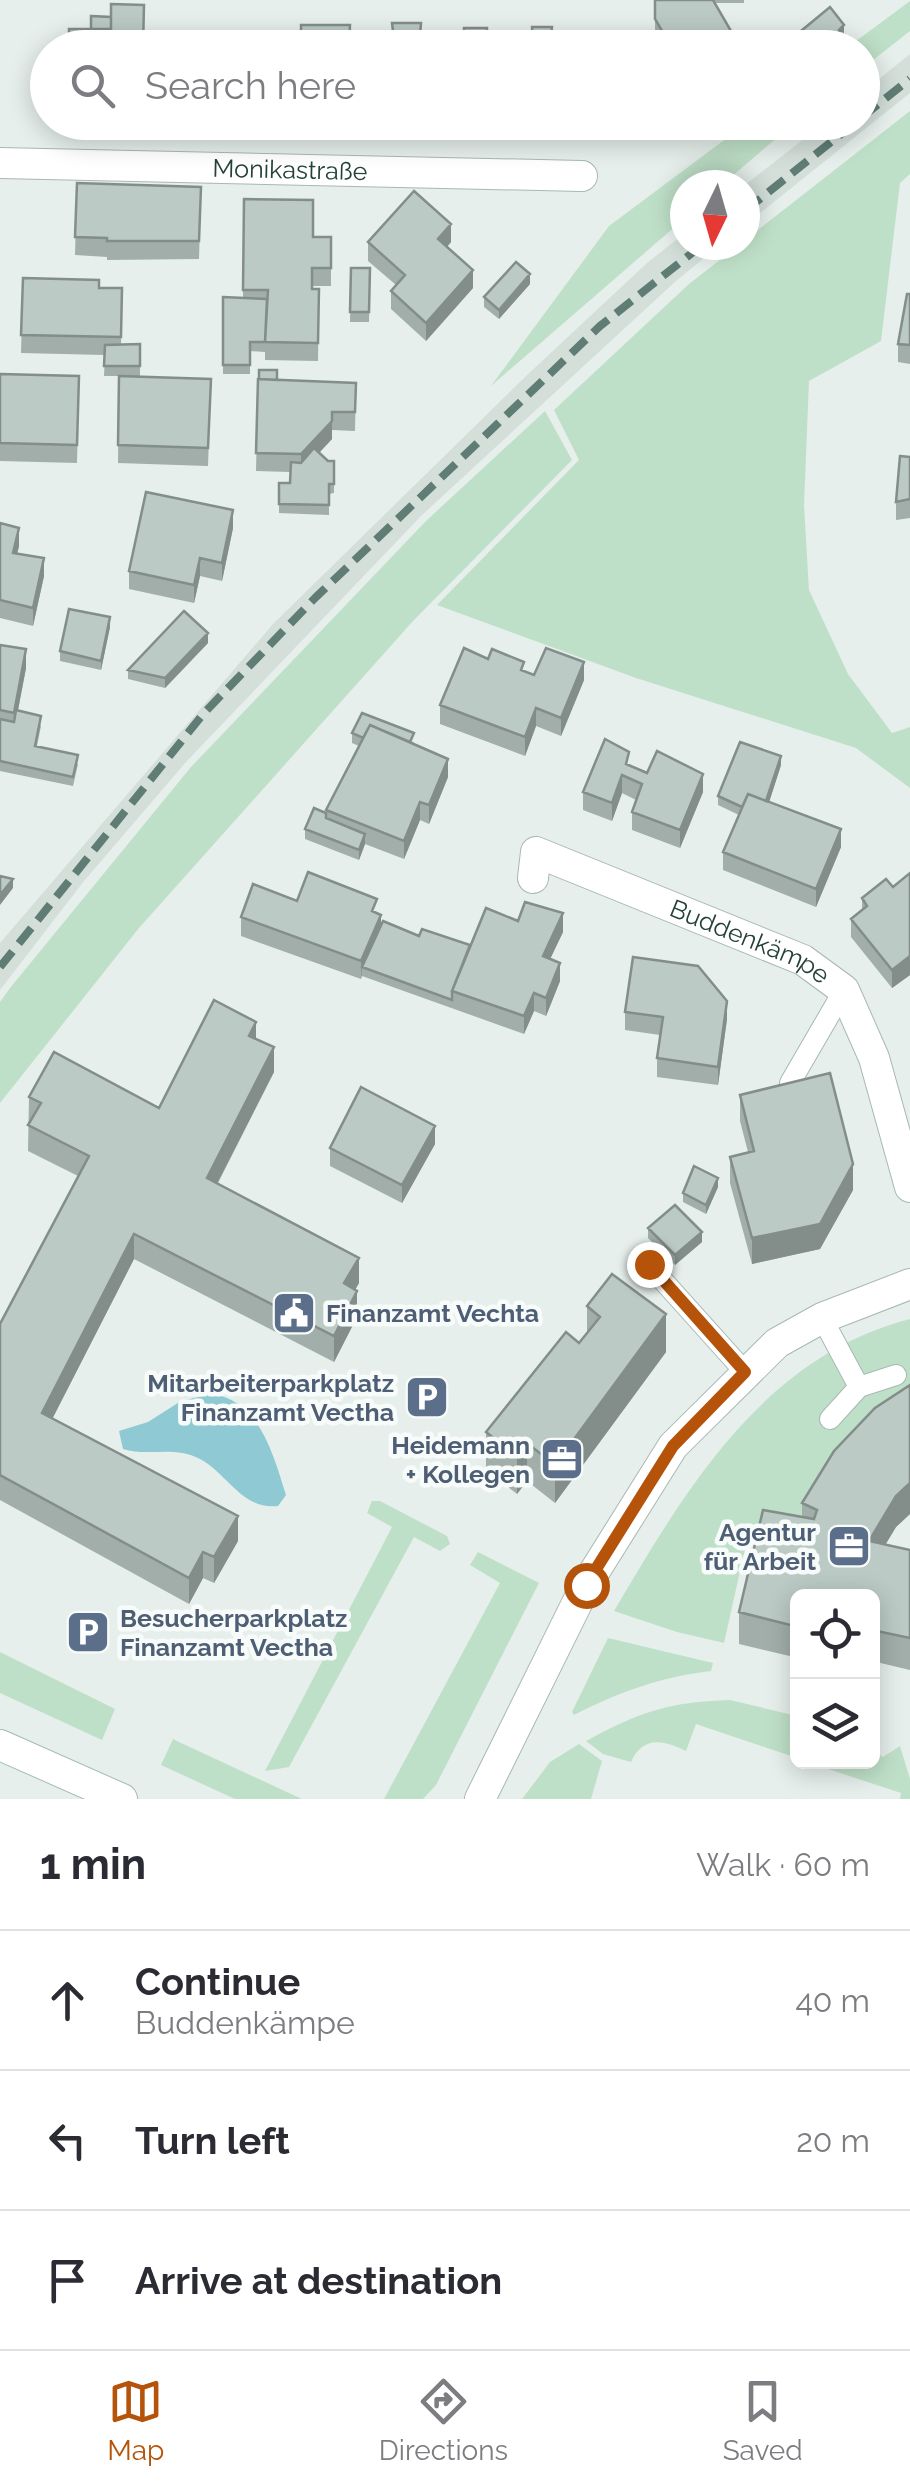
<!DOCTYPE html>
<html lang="en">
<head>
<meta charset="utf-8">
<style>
  body { margin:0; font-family:Raleway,sans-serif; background:#f2f2f3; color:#2b2b33 }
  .controls { position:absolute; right:30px; bottom:30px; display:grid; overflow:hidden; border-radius:15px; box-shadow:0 5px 25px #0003 }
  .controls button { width:90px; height:90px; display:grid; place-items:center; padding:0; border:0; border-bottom:2px solid #e1e1e2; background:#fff; color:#2b2b33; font:50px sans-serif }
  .compass { position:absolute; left:670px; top:170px; width:90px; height:90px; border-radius:50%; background:#fff; box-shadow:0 5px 25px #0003; rotate:185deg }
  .stop { position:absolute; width:30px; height:30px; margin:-22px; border:8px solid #b45309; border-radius:50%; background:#fff }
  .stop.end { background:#b45309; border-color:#fff; box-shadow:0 2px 10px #0008 }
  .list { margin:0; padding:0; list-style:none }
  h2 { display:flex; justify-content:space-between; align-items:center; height:130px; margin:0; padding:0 40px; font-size:42px }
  h2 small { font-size:32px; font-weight:400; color:#7c7c81 }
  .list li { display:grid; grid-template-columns:65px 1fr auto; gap:30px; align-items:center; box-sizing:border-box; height:140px; padding:0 40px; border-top:2px solid #e1e1e2 }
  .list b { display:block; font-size:38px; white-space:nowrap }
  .list p { margin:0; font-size:32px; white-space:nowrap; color:#7c7c81 }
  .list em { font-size:32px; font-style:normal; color:#7c7c81 }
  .icon { flex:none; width:55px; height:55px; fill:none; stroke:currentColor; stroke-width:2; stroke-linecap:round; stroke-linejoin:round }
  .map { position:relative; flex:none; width:910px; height:1799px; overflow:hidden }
  .search { position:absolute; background:#fff; box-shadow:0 5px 25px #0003; left:30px; right:30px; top:30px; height:110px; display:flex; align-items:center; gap:25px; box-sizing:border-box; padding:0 35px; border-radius:55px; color:#7c7c81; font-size:38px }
  .sheet { height:550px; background:#fff }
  nav { display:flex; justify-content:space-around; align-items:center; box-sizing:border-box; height:140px; border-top:2px solid #e1e1e2; background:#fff; font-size:28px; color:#7c7c81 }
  nav a { display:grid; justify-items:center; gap:5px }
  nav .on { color:#b45309 }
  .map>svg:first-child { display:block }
  .built { fill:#d4dfda }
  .green { fill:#bfe0c8 }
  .water { fill:#8ec9d4 }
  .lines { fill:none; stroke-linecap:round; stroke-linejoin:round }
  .lane-casing { stroke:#a8b8b2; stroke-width:22 }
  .street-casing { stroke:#a8b8b2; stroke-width:32 }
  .secondary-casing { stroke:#a4bbb3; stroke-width:32 }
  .lane { stroke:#fff; stroke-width:20 }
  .street { stroke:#fff; stroke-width:30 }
  .secondary { stroke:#fff; stroke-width:30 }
  .rail { stroke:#5f7d75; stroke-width:8; stroke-dasharray:20 10; stroke-linecap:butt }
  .wall { fill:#a1aea9 }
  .shaded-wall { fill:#838d89 }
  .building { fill:#bbcac4; stroke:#838d89; stroke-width:2.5 }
  .route { stroke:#b45309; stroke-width:12 }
  .labels { text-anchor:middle; stroke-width:9; stroke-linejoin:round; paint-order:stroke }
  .street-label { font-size:25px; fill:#24423a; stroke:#f7fbf9 }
  .service-label { font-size:25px; font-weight:bold; fill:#4e5e75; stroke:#f7fbf9; text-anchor:end }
</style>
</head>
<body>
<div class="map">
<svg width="910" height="1799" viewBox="0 0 910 1799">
  <rect width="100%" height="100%" fill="#e6efeb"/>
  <path class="built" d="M 910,54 L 910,93 L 745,225 L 745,185 L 824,123 L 862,122 L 863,92 Z
    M 685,233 L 685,245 L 720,245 L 676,281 L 421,516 L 186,762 L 84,881 L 0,990 L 0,943 L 273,624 L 525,377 L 647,263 Z"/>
  <path class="green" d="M 910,1 L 910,31 L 863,68 L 862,48 L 848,47 Z
    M 910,111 L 910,174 L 900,183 L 881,341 L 809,381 L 804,505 L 809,590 L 848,674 L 892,733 L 910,727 L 910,788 L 856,748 L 636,678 L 437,605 L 579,460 L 554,410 L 689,284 L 739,245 L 745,245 L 745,240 Z
    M 747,123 L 794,123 L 722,185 L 685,185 L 685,218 L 491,386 L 609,226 Z
    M 545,411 L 572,460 L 413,621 L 139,928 L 0,1103 L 0,1002 L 10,988 L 191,767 L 426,521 Z
    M 910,1319 L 910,1416 L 803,1534 L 763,1541 L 747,1540 L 724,1643 L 677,1632 L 614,1611 C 686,1489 763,1357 910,1319 Z
    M 372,1501 L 380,1501 L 447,1536 L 450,1544 L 440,1551 L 414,1537 L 289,1767 L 265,1771 L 392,1527 L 367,1513 Z
    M 478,1552 L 539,1583 L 436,1785 L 423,1799 L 384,1799 L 500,1583 L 470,1565 Z
    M 608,1638 L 713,1663 L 711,1671 C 660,1677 619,1692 574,1715 L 572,1712 Z
    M 0,1652 L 115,1709 L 102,1740 L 0,1693 Z
    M 730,1700 L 797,1716 L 797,1758 L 696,1724 L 686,1751 C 664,1740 643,1735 631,1762 L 603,1754 L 586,1741 C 640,1712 667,1702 730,1700 Z
    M 173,1739 L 179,1742 L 302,1799 L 235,1799 L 161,1765 Z
    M 579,1744 L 602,1761 L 591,1799 L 522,1799 L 550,1762 Z
    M 900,1746 L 910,1779 L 910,1799 L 900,1799 L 901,1793 L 807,1762 L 872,1762 L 873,1750 L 883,1757 Z"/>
  <path class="water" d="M 212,1394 C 260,1401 273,1454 286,1495 L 278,1506 C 242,1510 228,1474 200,1459 C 174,1445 148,1457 123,1449 L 119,1431 L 148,1422 L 181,1401 Z"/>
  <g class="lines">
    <g class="lane-casing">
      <path id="lane" d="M 790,1083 L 844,990
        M 649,1265 L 745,1372
        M 822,1318 L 859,1387
        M 830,1419 L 859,1387 L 896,1375"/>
    </g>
    <g class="street-casing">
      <g id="street">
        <path id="s1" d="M 0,163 L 582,176"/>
        <path id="s2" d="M 533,878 L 536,852 L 803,960 L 844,990 L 874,1058 L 910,1187"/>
        <path d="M 480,1799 L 586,1585 L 673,1446 L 777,1343 L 822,1318 L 910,1284"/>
      </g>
    </g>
    <g class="secondary-casing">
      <path id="secondary" d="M 0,1745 L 122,1799"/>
    </g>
    <use href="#lane" class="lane"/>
    <use href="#street" class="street"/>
    <use href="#secondary" class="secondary"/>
    <path class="rail" d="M 862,117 L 910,79
      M 745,211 L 856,122
      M 0,967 L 204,713 L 316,597 L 600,326 L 702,245"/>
  </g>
  <path class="wall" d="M 655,0 L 744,0 L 744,3 L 714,3 L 738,48 L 661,48 L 655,37 Z
    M 801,31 L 844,35 L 841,38 L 841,42 L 834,48 L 807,48 L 801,40 Z
    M 484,122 L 533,122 L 533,126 L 484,127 Z
    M 550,122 L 598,122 L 598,125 L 550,125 Z
    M 77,183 L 201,187 L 199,259 L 107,260 L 107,257 L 75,255 Z
    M 244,199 L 313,237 L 331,237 L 331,286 L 312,286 L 312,289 L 319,289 L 318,361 L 265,360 L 265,352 L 250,351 L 250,374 L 223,374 L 223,297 L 243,298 Z
    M 368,242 L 451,242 L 447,247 L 473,288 L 426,341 L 391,309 L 391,291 L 396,285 L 368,261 Z
    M 351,268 L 370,268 L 369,322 L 350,322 Z
    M 23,278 L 99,288 L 122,288 L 121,345 L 140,344 L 140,376 L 104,376 L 105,355 L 21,353 Z
    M 530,284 L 499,319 L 484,307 L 484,297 Z
    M 910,294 L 910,364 L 898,362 L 898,344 Z
    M 0,374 L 79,376 L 77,463 L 0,461 Z
    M 119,376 L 211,379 L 208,466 L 118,463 Z
    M 258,379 L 356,383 L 355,431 L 332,430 L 332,439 L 319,453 L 328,461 L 334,461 L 334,493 L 329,494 L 329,515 L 279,513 L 279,483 L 290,483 L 290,472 L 256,471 Z
    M 910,457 L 910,518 L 896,520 L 896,502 Z
    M 0,523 L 19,546 L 17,554 L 44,576 L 33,626 L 0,618 Z
    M 233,528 L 222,581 L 200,576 L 194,603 L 129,589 L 129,571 Z
    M 110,627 L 101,670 L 60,661 L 60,651 Z
    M 208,643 L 165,688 L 128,679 L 128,670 Z
    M 0,645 L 26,668 L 18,710 L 41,726 L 37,746 L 78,764 L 73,786 L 0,771 Z
    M 488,659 L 534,675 L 584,680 L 561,736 L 536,726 L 525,756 L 440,724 L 440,705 Z
    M 352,733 L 414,742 L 413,744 L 448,777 L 429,824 L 420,820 L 404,859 L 365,844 L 359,860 L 305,839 L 305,829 L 326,813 L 326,810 L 359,746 L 352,743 Z
    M 629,765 L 703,792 L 680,848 L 632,830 L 632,812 L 636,800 L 622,793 L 612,821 L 583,810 L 583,792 Z
    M 781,765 L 769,802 L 841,847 L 816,907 L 723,870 L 723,852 L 739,815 L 718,805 L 718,796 Z
    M 910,873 L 910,975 L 892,988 L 851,937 L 851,919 L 862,911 L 862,898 L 893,887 Z
    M 297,901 L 377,913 L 381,924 L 419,936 L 470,945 L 518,921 L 563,932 L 550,959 L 560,981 L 546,1016 L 534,1011 L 524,1034 L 362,976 L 361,979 L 241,936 L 241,917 Z
    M 625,1012 L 727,1019 L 718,1085 L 657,1077 L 657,1058 L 660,1035 L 625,1030 Z
    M 256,1039 L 274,1072 L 218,1183 L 359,1283 L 355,1290 L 357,1317 L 334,1362 L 134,1259 L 52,1419 L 238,1541 L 214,1583 L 203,1578 L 189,1604 L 0,1500 L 0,1324 L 78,1176 L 28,1151 L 29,1097 L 159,1108 Z
    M 740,1095 L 853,1190 L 820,1249 L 752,1264 L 730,1183 L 730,1157 L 748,1152 L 740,1121 Z
    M 435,1144 L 402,1203 L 330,1166 L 330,1148 Z
    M 718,1187 L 706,1214 L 683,1202 L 683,1193 Z
    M 648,1228 L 702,1242 L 675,1265 L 648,1238 Z
    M 587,1306 L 666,1352 L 555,1503 L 527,1481 L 517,1494 L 486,1470 L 486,1432 L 579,1343 L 587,1334 Z
    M 910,1385 L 910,1514 L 896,1527 L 885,1545 L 910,1550 L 910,1670 L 872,1661 L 872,1596 L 798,1596 L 798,1658 L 739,1644 L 739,1612 L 802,1517 L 802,1503 Z"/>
  <path class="shaded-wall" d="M 844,25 L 844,35 L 841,38 L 841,42 L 834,48 L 822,48 Z
    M 451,224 L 451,242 L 438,257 L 438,239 Z
    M 473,270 L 473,288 L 426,341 L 426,323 Z
    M 530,274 L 530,284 L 499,319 L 499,310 Z
    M 332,421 L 332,439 L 301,472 L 301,454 Z
    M 233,510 L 233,528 L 222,581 L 222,563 Z
    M 19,528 L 19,546 L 13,571 L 13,553 Z
    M 44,558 L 44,576 L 33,626 L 33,608 Z
    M 200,558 L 200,576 L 194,603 L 194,585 Z
    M 110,617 L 110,627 L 101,670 L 101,661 Z
    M 208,633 L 208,643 L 165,688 L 165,678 Z
    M 26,649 L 26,668 L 14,731 L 14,713 Z
    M 584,662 L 584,680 L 561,736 L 561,718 Z
    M 536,708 L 536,726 L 525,756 L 525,737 Z
    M 781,756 L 781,765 L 764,818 L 764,808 Z
    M 448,759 L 448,777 L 429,824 L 429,805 Z
    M 703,774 L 703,792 L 680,848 L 680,830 Z
    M 622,775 L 622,793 L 612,821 L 612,803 Z
    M 420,802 L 420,820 L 404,859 L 404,841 Z
    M 841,829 L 841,847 L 816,907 L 816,889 Z
    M 365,834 L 365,844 L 359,860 L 359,850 Z
    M 13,879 L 13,888 L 0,905 L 0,895 Z
    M 563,913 L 563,932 L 543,974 L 543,956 Z
    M 381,915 L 381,933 L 362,967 L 361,979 L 361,961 Z
    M 910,956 L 910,975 L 892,988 L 892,970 Z
    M 560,963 L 560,981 L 546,1016 L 546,998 Z
    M 534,993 L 534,1011 L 524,1034 L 524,1016 Z
    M 727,1001 L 727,1019 L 718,1085 L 718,1067 Z
    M 256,1022 L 256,1048 L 249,1036 Z
    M 274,1047 L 274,1072 L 207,1203 L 207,1178 Z
    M 435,1126 L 435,1144 L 402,1203 L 402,1185 Z
    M 853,1164 L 853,1190 L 820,1249 L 752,1264 L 752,1238 Z
    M 718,1178 L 718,1187 L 706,1214 L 706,1205 Z
    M 702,1232 L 702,1242 L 675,1265 L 675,1255 Z
    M 134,1234 L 134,1259 L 42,1439 L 42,1413 Z
    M 359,1258 L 359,1283 L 344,1309 L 344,1283 Z
    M 357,1291 L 357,1317 L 334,1362 L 334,1336 Z
    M 666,1314 L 666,1352 L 555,1503 L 555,1465 Z
    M 527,1443 L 527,1481 L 517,1494 L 517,1456 Z
    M 910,1483 L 910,1514 L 896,1527 L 869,1572 L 869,1541 L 896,1496 Z
    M 238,1516 L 238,1541 L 214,1583 L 214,1557 Z
    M 203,1552 L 203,1578 L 189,1604 L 189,1578 Z"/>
  <path class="building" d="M 655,0 L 713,0 L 738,43 L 730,48 L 672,48 L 655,19 Z
    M 111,4 L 144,5 L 143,48 L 69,48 L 69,29 L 111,29 Z
    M 830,7 L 844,25 L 839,30 L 841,33 L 822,48 L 815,48 L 801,31 Z
    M 91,16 L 111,17 L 111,29 L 91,29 Z
    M 392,23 L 421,23 L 419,48 L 395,48 Z
    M 301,25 L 350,25 L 349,48 L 301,48 Z
    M 532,27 L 552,27 L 550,48 L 533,48 Z
    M 464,28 L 487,28 L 487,42 L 484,42 L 484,48 L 467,48 L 467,36 L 464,36 Z
    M 199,32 L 301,32 L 301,48 L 199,48 Z
    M 419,36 L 467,36 L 467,48 L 419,48 Z
    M 349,38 L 395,38 L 395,48 L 349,48 Z
    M 144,40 L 178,40 L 178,48 L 144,48 Z
    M 533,41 L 533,48 L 484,48 L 484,42 Z
    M 550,41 L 598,41 L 598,48 L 550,48 Z
    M 77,183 L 201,187 L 199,241 L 107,241 L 107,238 L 75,237 Z
    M 414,191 L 451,224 L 438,239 L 473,270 L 426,323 L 391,291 L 405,275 L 368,242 Z
    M 244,199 L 313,200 L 313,237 L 331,237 L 331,268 L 312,268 L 312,289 L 319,289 L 318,343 L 265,342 L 268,290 L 243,290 Z
    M 516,262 L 530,274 L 499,310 L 484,297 Z
    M 351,268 L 370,268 L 369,312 L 350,312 Z
    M 23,278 L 99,280 L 99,288 L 122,288 L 121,337 L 21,335 Z
    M 907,294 L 910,294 L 910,345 L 898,344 Z
    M 223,297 L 267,299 L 265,342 L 267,342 L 250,342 L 250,365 L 223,365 Z
    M 140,344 L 140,366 L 104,366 L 105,345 Z
    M 259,370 L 277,370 L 277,380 L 259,379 Z
    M 0,374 L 79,376 L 77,445 L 0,443 Z
    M 119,376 L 211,379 L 208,448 L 118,445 Z
    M 258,379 L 356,383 L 355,412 L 332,412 L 332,421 L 301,454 L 256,453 Z
    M 314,448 L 328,461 L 334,461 L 334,484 L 329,484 L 329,505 L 279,504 L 279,483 L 290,483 L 291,462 L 301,463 Z
    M 900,456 L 910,457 L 910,499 L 896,502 Z
    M 146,492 L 233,510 L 222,563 L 200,558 L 194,585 L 129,571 Z
    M 0,523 L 19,528 L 13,553 L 44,558 L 33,608 L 0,600 Z
    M 69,609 L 110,617 L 101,661 L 60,651 Z
    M 184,611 L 208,633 L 165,678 L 128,670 Z
    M 0,645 L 26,649 L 14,713 L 0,710 Z
    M 464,648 L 488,659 L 492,649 L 524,662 L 521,670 L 534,675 L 546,648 L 584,662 L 561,718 L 536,708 L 525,737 L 440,705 Z
    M 16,710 L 41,716 L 35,746 L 78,755 L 73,777 L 0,761 L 0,719 L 14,722 Z
    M 362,713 L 414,733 L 410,742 L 370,725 L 363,738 L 352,733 Z
    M 370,725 L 448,759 L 429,805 L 420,802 L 404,841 L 326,810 Z
    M 605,739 L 629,752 L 626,764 L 647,773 L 657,751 L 703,774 L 680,830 L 632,812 L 642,784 L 622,775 L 612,803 L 583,792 Z
    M 740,742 L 781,756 L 766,801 L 748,794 L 742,807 L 718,796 Z
    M 748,794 L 841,829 L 816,889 L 723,852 Z
    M 314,808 L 326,813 L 326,818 L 365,834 L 359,850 L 305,829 Z
    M 308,872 L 377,899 L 372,911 L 381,915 L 361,961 L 241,917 L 253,884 L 297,901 Z
    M 910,873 L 910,956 L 892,970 L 851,919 L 867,906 L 862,898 L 886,879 L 893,887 Z
    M 0,876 L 13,879 L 0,895 Z
    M 525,902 L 563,913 L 543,956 L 560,963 L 546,998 L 534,993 L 524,1016 L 452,991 L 486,908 L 518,921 Z
    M 383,921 L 419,936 L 422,929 L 470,945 L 452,991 L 452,1000 L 362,967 Z
    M 633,957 L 698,966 L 727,1001 L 718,1067 L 657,1058 L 663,1017 L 625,1012 Z
    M 214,1000 L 256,1022 L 249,1036 L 274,1047 L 207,1178 L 359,1258 L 344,1283 L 357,1291 L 334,1336 L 134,1234 L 42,1413 L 238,1516 L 214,1557 L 203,1552 L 189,1578 L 0,1475 L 0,1324 L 89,1156 L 28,1125 L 41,1103 L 29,1097 L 54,1052 L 159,1108 Z
    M 830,1073 L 853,1164 L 820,1224 L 752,1238 L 730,1157 L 754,1151 L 740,1095 Z
    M 361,1087 L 435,1126 L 402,1185 L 330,1148 Z
    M 694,1166 L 718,1178 L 706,1205 L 683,1193 Z
    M 675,1205 L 702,1232 L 675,1255 L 648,1228 Z
    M 612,1274 L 666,1314 L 555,1465 L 527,1443 L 517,1456 L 486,1432 L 566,1332 L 579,1343 L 600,1317 L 587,1306 Z
    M 910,1385 L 910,1483 L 896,1496 L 869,1541 L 910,1550 L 910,1638 L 872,1630 L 872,1596 L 798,1596 L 798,1627 L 739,1612 L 763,1510 L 814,1519 L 817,1510 L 802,1503 L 834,1451 L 875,1408 Z"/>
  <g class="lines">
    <path class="route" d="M 586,1585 L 673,1446 L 745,1372 L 649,1264"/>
  </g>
  <defs>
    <g id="civic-square" transform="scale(2.25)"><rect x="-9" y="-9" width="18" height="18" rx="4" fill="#5c6f8a" stroke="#f7fbf9"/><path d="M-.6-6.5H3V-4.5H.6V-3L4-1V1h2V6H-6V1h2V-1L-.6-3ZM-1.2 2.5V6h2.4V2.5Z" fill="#fff"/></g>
    <g id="parking-square" transform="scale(2.25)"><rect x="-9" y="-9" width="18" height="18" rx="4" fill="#5c6f8a" stroke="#f7fbf9"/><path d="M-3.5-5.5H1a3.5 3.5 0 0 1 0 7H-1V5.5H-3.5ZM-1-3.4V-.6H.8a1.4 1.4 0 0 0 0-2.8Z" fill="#fff"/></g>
    <g id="office-square" transform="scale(2.25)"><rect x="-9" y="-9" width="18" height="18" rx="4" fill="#5c6f8a" stroke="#f7fbf9"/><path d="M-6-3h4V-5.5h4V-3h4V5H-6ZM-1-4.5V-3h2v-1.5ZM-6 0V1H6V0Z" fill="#fff"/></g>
  </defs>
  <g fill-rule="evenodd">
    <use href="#civic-square" x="294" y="1313"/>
    <use href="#parking-square" x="427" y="1397"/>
    <use href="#office-square" x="562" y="1459"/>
    <use href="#office-square" x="849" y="1546"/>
    <use href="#parking-square" x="88" y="1632"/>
  </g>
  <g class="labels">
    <g class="street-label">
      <text dy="9" stroke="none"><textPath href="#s1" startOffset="290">Monikastraße</textPath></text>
      <text dy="9" stroke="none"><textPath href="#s2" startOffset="258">Buddenkämpe</textPath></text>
    </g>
    <g class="service-label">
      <text x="326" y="1322" text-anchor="start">Finanzamt Vechta</text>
      <text x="394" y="1392">Mitarbeiterparkplatz<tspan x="394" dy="29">Finanzamt Vectha</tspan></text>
      <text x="530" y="1454">Heidemann<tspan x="530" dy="29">+ Kollegen</tspan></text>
      <text x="816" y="1541">Agentur<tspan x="816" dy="29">für Arbeit</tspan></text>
      <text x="120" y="1627" text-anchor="start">Besucherparkplatz<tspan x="120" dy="29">Finanzamt Vectha</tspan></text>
    </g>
  </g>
</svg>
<div class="controls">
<button><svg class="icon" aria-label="locate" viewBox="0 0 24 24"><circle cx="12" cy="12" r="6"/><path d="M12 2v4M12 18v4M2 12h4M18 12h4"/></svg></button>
<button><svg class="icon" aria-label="layers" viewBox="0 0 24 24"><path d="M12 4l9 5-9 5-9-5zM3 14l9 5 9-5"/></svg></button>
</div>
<svg class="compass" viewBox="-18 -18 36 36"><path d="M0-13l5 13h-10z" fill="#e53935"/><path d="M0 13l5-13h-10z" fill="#7c7c81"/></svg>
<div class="stop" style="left:586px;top:1585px"></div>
<div class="stop end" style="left:649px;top:1264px"></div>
<div class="search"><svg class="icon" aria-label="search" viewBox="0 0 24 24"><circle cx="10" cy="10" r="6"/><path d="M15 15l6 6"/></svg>Search here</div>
</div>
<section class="sheet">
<h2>1 min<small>Walk · 60 m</small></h2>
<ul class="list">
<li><svg class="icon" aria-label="ahead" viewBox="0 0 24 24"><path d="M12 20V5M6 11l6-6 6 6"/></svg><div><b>Continue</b><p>Buddenkämpe</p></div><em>40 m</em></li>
<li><svg class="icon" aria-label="left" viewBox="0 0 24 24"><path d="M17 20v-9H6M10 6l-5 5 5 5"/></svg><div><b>Turn left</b></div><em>20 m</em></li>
<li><svg class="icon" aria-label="arrive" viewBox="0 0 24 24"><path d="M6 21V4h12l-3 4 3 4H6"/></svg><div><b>Arrive at destination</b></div></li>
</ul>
</section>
<nav>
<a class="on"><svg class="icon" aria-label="map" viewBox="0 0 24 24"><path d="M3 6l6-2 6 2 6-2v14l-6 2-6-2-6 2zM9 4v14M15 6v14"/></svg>Map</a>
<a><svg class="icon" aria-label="directions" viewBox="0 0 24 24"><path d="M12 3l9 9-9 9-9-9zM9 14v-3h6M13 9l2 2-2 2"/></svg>Directions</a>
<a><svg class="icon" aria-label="saved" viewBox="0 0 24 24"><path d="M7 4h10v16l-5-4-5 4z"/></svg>Saved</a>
</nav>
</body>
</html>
